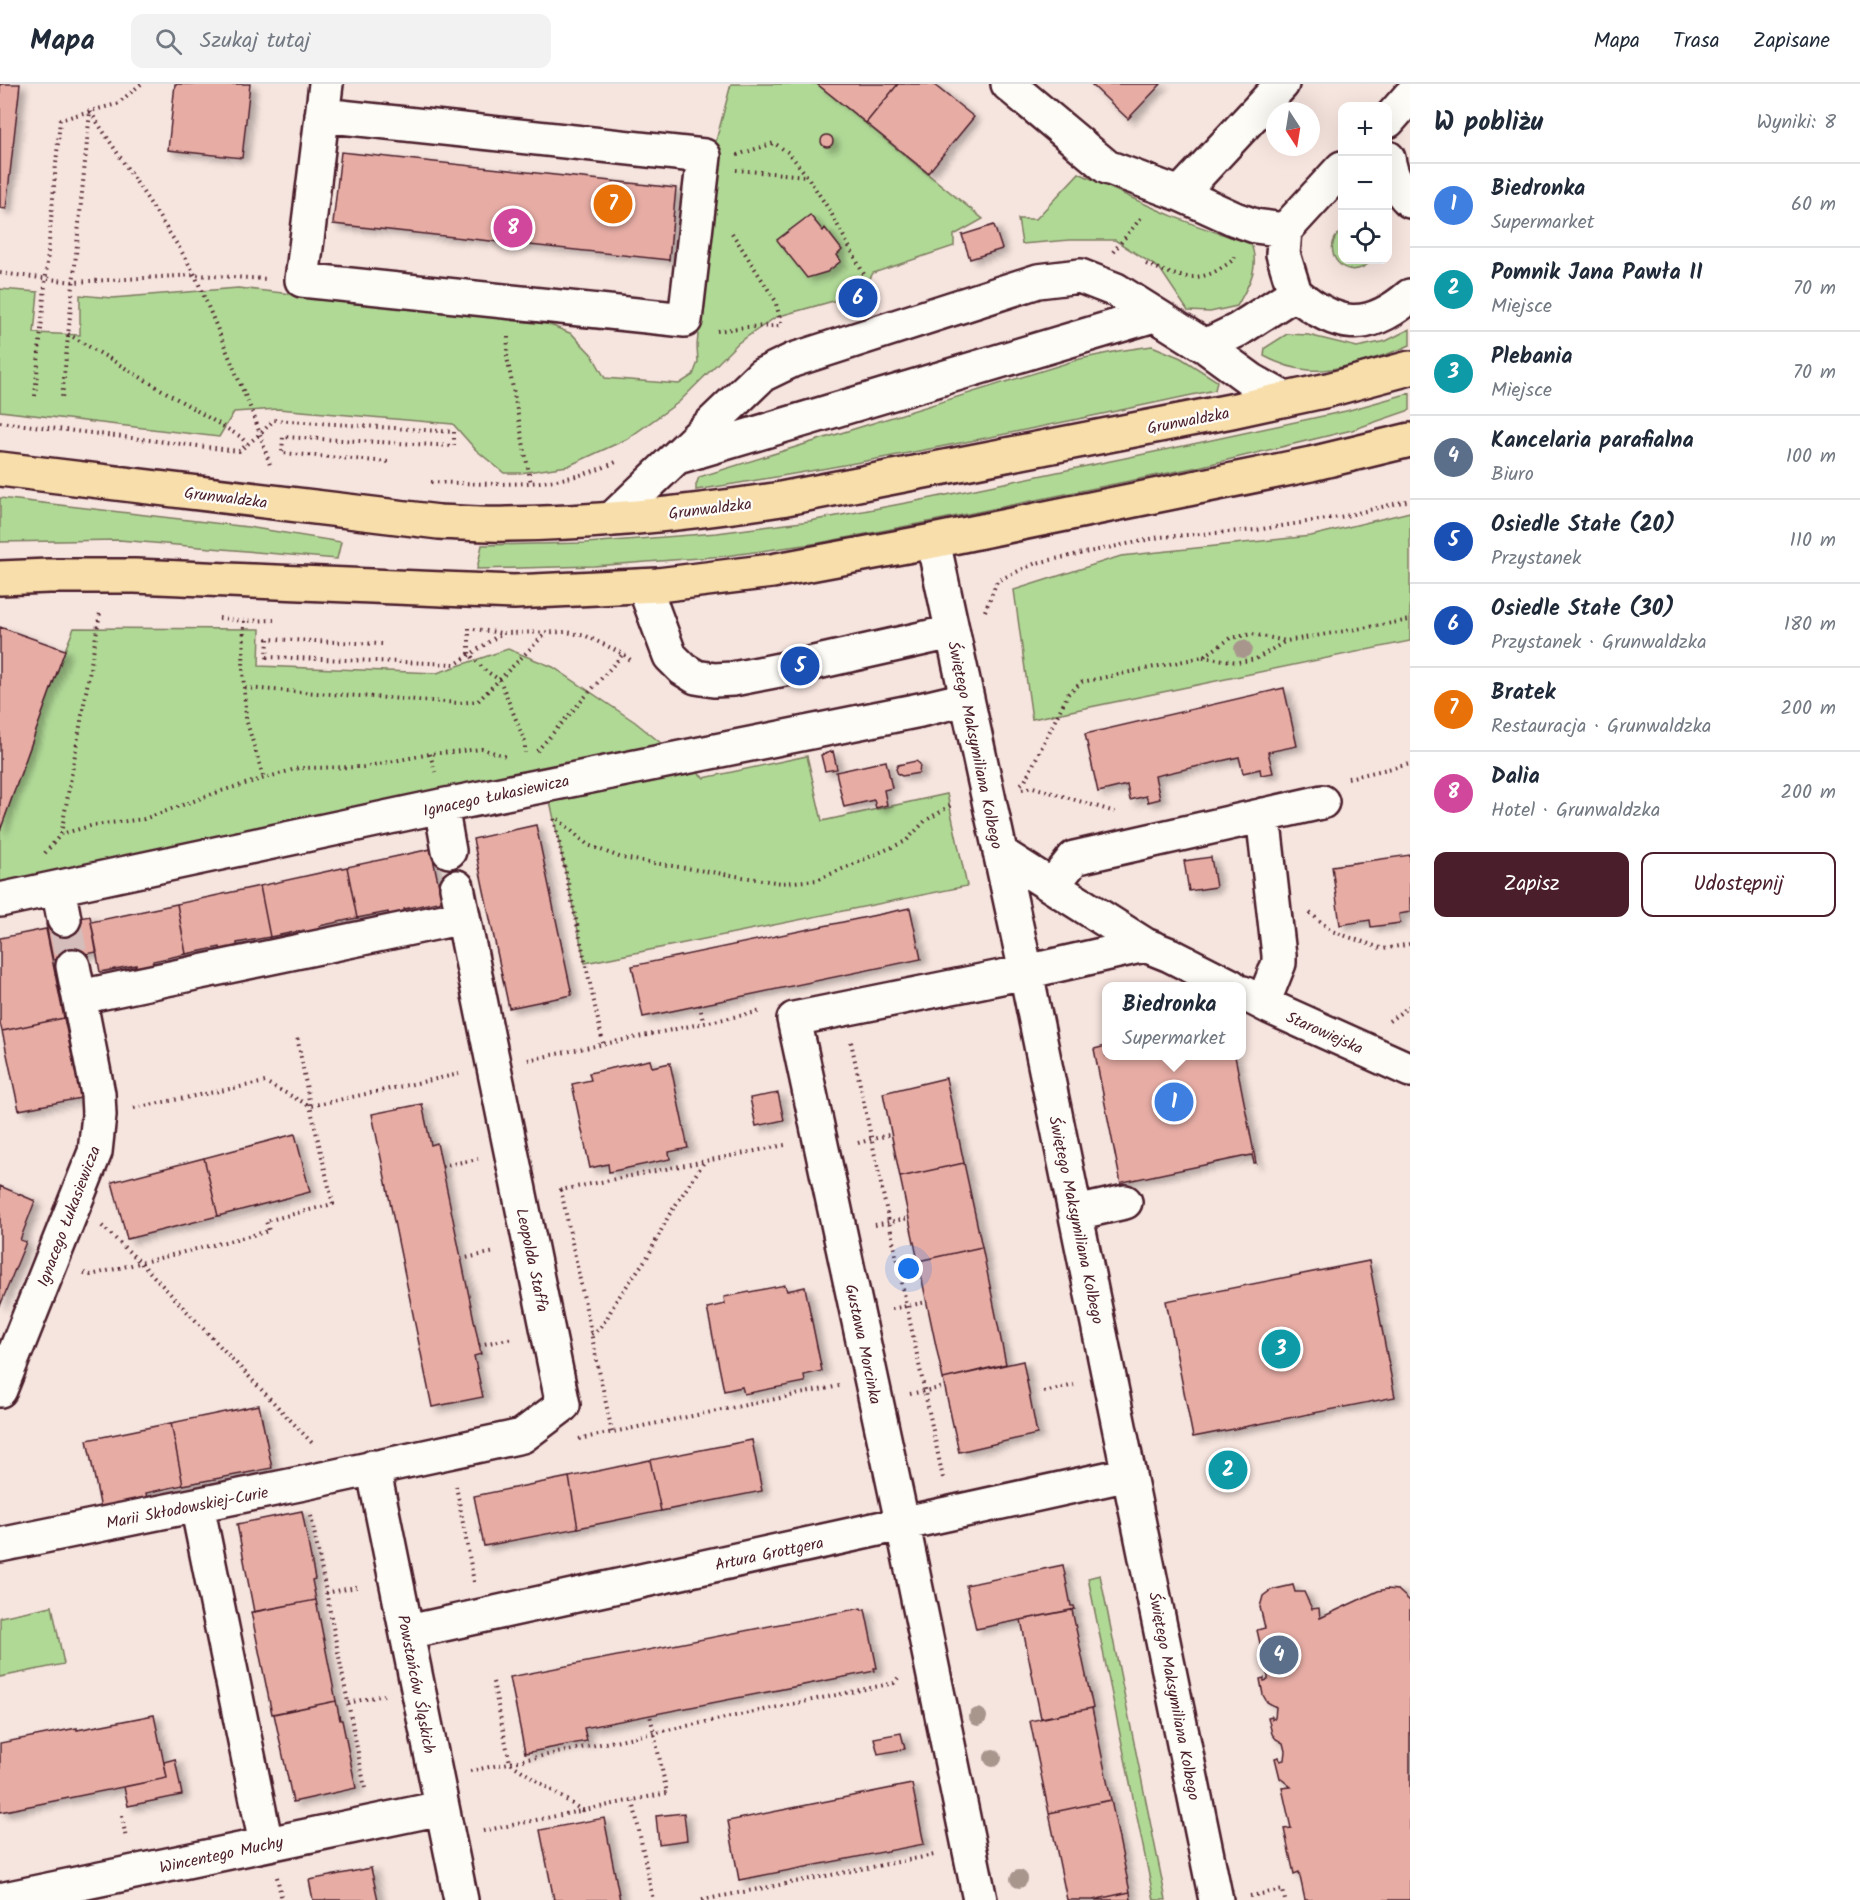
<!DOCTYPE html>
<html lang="pl">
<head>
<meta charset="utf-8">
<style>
  body { margin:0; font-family:Kalam,sans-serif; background:#f2f2f3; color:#1f2937 }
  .controls { position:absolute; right:18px; top:18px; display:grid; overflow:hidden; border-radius:12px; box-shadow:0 6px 24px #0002 }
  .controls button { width:54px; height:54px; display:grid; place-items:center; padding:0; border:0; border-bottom:2px solid #e0e1e3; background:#fff; color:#1f2937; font:30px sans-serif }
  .compass { position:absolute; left:1266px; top:18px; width:54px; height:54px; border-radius:50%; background:#fff; box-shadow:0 6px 24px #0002; rotate:168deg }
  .you { position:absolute; left:909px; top:1185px; width:21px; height:21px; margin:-15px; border:4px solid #fff; border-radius:50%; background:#1a73e8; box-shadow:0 0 0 9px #1a73e833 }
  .badge { display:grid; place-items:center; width:39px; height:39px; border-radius:50%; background:#4a1f2b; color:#fff; font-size:20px; font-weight:700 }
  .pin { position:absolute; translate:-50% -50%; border:3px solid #fff; box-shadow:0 2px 6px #0006 }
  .popup { position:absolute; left:1102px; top:898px; width:144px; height:78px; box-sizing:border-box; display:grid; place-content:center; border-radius:12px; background:#fff; filter:drop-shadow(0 2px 4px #0005); font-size:20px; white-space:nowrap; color:#747a83 }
  .popup b { font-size:22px; color:#1f2937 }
  .popup::after { content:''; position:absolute; left:50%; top:100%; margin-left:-12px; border:12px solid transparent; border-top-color:#fff }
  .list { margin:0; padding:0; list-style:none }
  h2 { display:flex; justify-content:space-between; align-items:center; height:78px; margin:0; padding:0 24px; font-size:26px }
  h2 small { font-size:20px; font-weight:400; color:#747a83 }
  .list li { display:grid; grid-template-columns:39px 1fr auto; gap:18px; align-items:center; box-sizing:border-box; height:84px; padding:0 24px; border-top:2px solid #e0e1e3 }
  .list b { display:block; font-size:22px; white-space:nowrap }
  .list p { margin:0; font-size:20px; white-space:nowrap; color:#747a83 }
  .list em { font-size:20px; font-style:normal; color:#747a83 }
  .actions { display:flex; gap:12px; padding:18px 24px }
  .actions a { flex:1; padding:14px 0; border:2px solid #4a1f2b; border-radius:12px; text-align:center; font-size:21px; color:#4a1f2b }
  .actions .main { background:#4a1f2b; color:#fff }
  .icon { flex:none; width:33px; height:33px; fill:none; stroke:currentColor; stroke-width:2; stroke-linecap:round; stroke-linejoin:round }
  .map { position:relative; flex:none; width:1410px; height:1816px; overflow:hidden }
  header { display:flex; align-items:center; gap:36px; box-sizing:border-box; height:84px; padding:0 30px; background:#fff; border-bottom:2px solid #e0e1e3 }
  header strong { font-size:28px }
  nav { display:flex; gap:33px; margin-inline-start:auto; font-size:21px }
  .search { width:420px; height:54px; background:#f2f2f3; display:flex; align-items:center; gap:15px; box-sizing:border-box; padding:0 21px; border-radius:12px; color:#747a83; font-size:22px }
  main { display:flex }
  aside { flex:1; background:#fff }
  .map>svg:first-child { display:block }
  .green { fill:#b0d996; stroke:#7d7c60; stroke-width:1.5 }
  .building { fill:#e7ada5; stroke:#4a1f2b; stroke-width:1.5; filter:url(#shadow) }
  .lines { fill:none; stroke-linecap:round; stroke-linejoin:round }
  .minor-tunnel { stroke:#d4bdba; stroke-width:33; stroke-dasharray:33 16; stroke-linecap:butt }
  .minor-casing { stroke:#4a1f2b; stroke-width:38 }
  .major-casing { stroke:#4a1f2b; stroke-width:38 }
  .path { stroke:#4a1f2b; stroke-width:4; stroke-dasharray:1.5 4.5; stroke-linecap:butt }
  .minor { stroke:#fdfcf7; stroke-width:33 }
  .major { stroke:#f8deab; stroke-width:33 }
  .tree { fill:#a8968d }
  .labels { text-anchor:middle; stroke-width:4.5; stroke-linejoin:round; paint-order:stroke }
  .street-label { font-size:16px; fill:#4a1f2b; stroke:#fdfcf7 }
</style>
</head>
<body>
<header>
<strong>Mapa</strong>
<div class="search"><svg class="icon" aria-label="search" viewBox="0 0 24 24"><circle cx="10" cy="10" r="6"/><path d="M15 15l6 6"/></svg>Szukaj tutaj</div>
<nav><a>Mapa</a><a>Trasa</a><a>Zapisane</a></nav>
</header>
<main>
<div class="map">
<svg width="1410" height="1816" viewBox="0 0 1410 1816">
  <defs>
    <filter id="shadow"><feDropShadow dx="6" dy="4" stdDeviation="3" flood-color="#0004"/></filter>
  </defs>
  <rect width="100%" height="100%" fill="#f6e4de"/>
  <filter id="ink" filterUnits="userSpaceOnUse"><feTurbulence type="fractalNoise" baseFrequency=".0167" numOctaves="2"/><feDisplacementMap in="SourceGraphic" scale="12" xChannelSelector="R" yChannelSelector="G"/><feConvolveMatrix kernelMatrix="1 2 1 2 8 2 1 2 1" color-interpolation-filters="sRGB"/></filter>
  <g filter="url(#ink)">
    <path class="green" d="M 731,0 L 817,0 L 983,135 L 954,151 L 954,162 L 873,189 L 862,209 L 776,233 L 738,259 L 679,318 L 627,355 L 568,382 L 520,389 L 504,389 L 476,366 L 453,340 L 278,325 L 234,328 L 219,353 L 0,327 L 0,205 L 38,208 L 34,249 L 80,251 L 80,211 L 112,214 L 238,204 L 543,238 L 572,250 L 592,271 L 605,294 L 679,300 L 693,291 L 698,278 L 697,262 L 716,57 Z
      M 1079,89 C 1134,115 1191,144 1250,158 C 1261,182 1249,201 1237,222 L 1210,228 L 1188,227 L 1160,185 L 1115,156 L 1070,156 L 1022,160 L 1018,135 L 1036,135 Z
      M 1342,147 L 1342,176 L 1372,176 C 1346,204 1317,164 1342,147 Z
      M 1410,245 L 1410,261 C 1389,271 1332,289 1309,286 C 1293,285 1279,280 1264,272 L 1265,264 L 1287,250 L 1308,251 L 1357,263 L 1386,257 Z
      M 1152,262 L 1181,274 L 1217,297 L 1215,306 C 1043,343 870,379 696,406 L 696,401 L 699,393 L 1080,275 L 1118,267 Z
      M 1410,309 L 1410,326 L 1352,346 L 1198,383 L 933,437 L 819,459 L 725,472 L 594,482 L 477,485 L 482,461 L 586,459 L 717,449 L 810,437 L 927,415 L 1193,360 L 1346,327 Z
      M 0,414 L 248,443 L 341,458 L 337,475 L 119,456 L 0,458 Z
      M 1410,428 L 1410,557 L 1032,635 L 1014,506 L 1121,472 L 1311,452 Z
      M 74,544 L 260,545 L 259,582 L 437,589 L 508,565 L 553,583 L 635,638 L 704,694 L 807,672 L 822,737 L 947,710 L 967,802 L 585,879 L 550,717 L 535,703 L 0,818 L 0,747 L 65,566 Z
      M 1100,1491 L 1166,1816 L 1154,1816 L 1088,1494 Z
      M 52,1522 L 64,1580 L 0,1593 L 0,1533 Z"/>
    <path class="building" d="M 0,0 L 20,0 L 6,125 L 0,124 Z
      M 175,0 L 250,0 L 242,74 L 168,66 Z
      M 817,0 L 898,0 L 866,39 Z
      M 898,0 L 933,0 L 974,33 L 928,89 L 866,39 Z
      M 1091,0 L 1161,0 L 1128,35 Z
      M821 57a6 6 0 1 1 12 0a6 6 0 1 1-12 0Z
      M 341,68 L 676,104 L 669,176 L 333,140 Z
      M 810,131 L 823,147 L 825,144 L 842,166 L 837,171 L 841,177 L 827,188 L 807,194 L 777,156 Z
      M 994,141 L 1002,165 L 970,175 L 962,151 Z
      M 0,543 L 65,566 L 0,747 Z
      M 1284,604 L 1297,662 L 1268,668 L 1273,689 L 1261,691 L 1260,685 L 1243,689 L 1239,673 L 1155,692 L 1160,715 L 1148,718 L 1146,712 L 1130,716 L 1127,701 L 1098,708 L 1085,650 Z
      M 833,667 L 837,685 L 825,687 L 821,671 Z
      M 886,677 L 892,704 L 884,706 L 887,721 L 876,724 L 874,716 L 844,723 L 836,688 Z
      M 916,677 L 920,680 L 919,689 L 902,692 L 898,690 L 896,685 L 898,681 Z
      M 536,741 L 572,911 L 509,924 L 473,755 Z
      M 431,765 L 442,817 L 404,825 L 405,827 L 389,831 L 388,828 L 357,834 L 347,783 Z
      M 1410,771 L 1410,828 L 1399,830 L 1400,839 L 1371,843 L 1370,836 L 1340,841 L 1332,782 Z
      M 1211,773 L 1216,803 L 1189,807 L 1184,777 Z
      M 347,783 L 357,834 L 319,842 L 320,845 L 305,849 L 304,846 L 270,853 L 260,802 Z
      M 260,802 L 270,853 L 237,859 L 237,862 L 221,866 L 220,863 L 186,870 L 177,820 Z
      M 177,820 L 186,870 L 153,877 L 153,880 L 136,883 L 136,881 L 100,888 L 91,838 Z
      M 910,824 L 921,875 L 643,933 L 632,882 Z
      M 90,832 L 97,868 L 53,876 L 46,840 Z
      M 46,845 L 64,934 L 2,947 L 0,939 L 0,854 Z
      M 64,934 L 81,1014 L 19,1026 L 2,947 Z
      M 1106,962 L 1106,972 L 1235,972 L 1256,1079 L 1254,1079 L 1252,1071 L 1123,1098 L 1125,1105 L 1122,1105 L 1094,965 Z
      M 650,976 L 652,983 L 670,979 L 688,1064 L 669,1068 L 670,1075 L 609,1088 L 608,1080 L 590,1084 L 572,1000 L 591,996 L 589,989 Z
      M 946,994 L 964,1079 L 900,1093 L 883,1009 Z
      M 778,1009 L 784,1036 L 756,1042 L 750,1014 Z
      M 422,1020 L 431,1061 L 437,1059 L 442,1082 L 481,1270 L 474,1272 L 483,1313 L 432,1323 L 372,1030 Z
      M 295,1050 L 310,1108 L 218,1132 L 204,1074 Z
      M 204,1074 L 218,1132 L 127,1155 L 112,1098 Z
      M 964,1079 L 982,1163 L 918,1177 L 900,1093 Z
      M 0,1102 L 35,1117 L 20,1156 L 26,1158 L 0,1222 Z
      M 982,1163 L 1006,1280 L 943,1295 L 918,1177 Z
      M 1369,1177 L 1395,1313 L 1193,1353 L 1166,1217 Z
      M 785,1201 L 787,1207 L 805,1203 L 822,1287 L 804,1291 L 805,1298 L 744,1310 L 742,1303 L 724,1307 L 707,1224 L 725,1220 L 724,1213 Z
      M 1023,1277 L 1037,1350 L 959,1368 L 943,1295 Z
      M 259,1321 L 272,1384 L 183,1401 L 171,1339 Z
      M 171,1339 L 183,1401 L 146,1409 L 148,1421 L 102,1430 L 87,1356 Z
      M 752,1356 L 762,1407 L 661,1427 L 650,1376 Z
      M 650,1376 L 661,1427 L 578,1444 L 569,1393 Z
      M 569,1393 L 578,1444 L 484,1462 L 474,1412 Z
      M 302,1427 L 315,1495 L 312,1496 L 316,1516 L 254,1528 L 237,1440 Z
      M 1063,1481 L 1071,1522 L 1074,1522 L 1075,1525 L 976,1545 L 966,1501 Z
      M 1293,1501 L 1295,1508 L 1304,1508 L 1312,1525 L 1319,1524 L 1320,1534 L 1378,1507 L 1387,1505 L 1398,1506 L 1410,1517 L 1410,1816 L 1305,1816 L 1299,1788 L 1294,1790 L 1284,1745 L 1291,1744 L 1282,1704 L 1291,1703 L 1280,1694 L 1275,1674 L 1279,1673 L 1280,1677 L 1284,1676 L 1285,1667 L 1283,1659 L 1276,1655 L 1272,1650 L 1268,1633 L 1272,1632 L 1272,1635 L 1275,1634 L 1276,1623 L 1267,1618 L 1263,1611 L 1260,1595 L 1264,1594 L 1264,1597 L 1268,1596 L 1268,1589 L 1267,1590 L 1257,1546 L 1265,1544 L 1260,1523 L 1263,1512 L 1271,1506 Z
      M 316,1516 L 336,1617 L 272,1630 L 251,1528 Z
      M 861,1524 L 862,1526 L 865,1525 L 877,1584 L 874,1584 L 875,1587 L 584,1644 L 587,1657 L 525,1669 L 510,1593 Z
      M 1072,1526 L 1093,1624 L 1041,1634 L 1021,1536 Z
      M 336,1617 L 340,1636 L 342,1636 L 356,1704 L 293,1718 L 274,1630 Z
      M 1092,1624 L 1111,1716 L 1049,1729 L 1030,1637 Z
      M 154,1631 L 167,1694 L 0,1728 L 0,1659 L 77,1644 L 77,1646 Z
      M 901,1649 L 905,1665 L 878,1670 L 874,1654 Z
      M 175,1675 L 182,1711 L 128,1722 L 124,1703 L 167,1694 L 164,1678 Z
      M 912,1700 L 924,1760 L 739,1796 L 728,1737 Z
      M 1111,1716 L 1130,1808 L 1093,1816 L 1067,1816 L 1049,1729 Z
      M 684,1729 L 687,1756 L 659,1760 L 656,1732 Z
      M 604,1734 L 620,1816 L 554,1816 L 540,1746 Z
      M 371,1784 L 378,1816 L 313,1816 L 309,1796 Z
      M 1130,1808 L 1131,1816 L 1093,1816 Z"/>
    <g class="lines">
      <path class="minor-tunnel" d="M 64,835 L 73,882"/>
      <g class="minor-casing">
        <path id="minor" d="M 1008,0 L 1107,83 L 1180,110
          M 1282,0 L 1180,110 L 1235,135 L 1255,142 L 1285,146
          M 322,31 L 704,72 L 685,236 L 302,196 L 326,0
          M 1388,37 L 1410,12
          M 1388,74 C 1391,92 1397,105 1410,117
          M 1295,209 L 1283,170 L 1285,146 L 1342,84
          M 1295,209 C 1336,244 1367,249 1410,212
          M 1205,262 L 1238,246 L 1295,209
          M 681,372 L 1154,231
          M 612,435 L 762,291 L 793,276 L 1038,197 L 1080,192 L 1116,206 L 1205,262 L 1253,297 L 1285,315
          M 933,457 L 1026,888 L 1216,1816
          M 644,502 L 670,572 L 683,585 L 696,593 L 714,596 L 733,595 L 800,582 L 952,548
          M 441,722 L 449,767
          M 1000,769 L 1145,861 L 1170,871 L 1231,902
          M 1052,802 L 1074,774 L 1322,718
          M 58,804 L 64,835
          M 0,816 L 441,722 L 920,626 L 966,615
          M 1243,909 L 1270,923 L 1410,986
          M 80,913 L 463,833
          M 1263,919 L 1279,879 L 1279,871 L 1263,731
          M 1076,1129 L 1125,1118
          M 0,1306 L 95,1068 L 99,1031 L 98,1010 L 73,882
          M 373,1383 L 461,1816
          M 197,1421 L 266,1760
          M 0,1461 L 304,1399 L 522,1352 L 563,1321 L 457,803
          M 408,1548 L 1129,1390
          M 0,1816 L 441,1724
          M 980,1816 L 907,1461 L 794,935 L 1026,888 L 1145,861"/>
      </g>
      <g class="major-casing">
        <path id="major" d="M 0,385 L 439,438 C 462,439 485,441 508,440 C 599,439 691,429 781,415 L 1231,327 L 1328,306 L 1410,284
          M 0,494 L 49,492 L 135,492 L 514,508 L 658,501 L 772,487 L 933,457 L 1311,380 L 1410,356"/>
      </g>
      <path class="path" d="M 141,0 L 117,20 L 90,27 L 180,165 L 195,191 L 255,335 L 270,381
        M 737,71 L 774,59 L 789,69 L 807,92 L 830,127 L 866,194 L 872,213
        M 736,86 L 807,92
        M 732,149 L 775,216 L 782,242
        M 1113,168 L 1141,134
        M 1146,180 C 1172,190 1193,201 1220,185 C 1225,181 1231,179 1235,173
        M 0,189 L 74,198 L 195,191 L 268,195
        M 717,247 L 746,243 L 779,242
        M 68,250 L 241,353 L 247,360
        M 508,253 L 507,273 L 531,400
        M 35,312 L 60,36 L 90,27 L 62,314
        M 0,338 L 239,367 L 260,350 L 274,336 L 454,348 L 454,362 L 283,353 L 282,369 L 389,378
        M 431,398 C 494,400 559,406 618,377
        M 985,527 L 997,497 L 1036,479 L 1160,453 L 1256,446 L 1345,432 L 1410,416
        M 219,534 L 244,537 L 274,536
        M 244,537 L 243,587 L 246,635 L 264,695
        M 469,544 L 469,570 L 486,587 L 500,596 L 525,658 L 525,669
        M 474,545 L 502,549
        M 382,560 L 268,555 L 267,573 L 456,580 L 502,549 L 567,548 L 586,552 L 609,563 L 623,570 L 633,578
        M 1203,573 L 1238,578 L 1256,575 L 1286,557
        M 245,604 L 459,619 L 478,617 L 546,549
        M 537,667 L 623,570
        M 430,670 L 435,688
        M 1348,694 L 1410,680
        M 1021,700 L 1025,697 L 1068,610 L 1082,598 L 1203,573 L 1231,554 L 1252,550 L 1286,557 L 1410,536
        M 1022,705 L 1033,703 L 1115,728
        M 554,735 L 603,959
        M 558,735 L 588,761 L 622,774 L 781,799 L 817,796 L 906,757 L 925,737 L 953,720
        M 61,750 L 100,529
        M 45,769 L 61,750 L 94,741 L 144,735 L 221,707 L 299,684 L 363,683 L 430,670 L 482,665 L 505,672
        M 1310,829 L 1332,847 L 1383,865 L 1410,860
        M 700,921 L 703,938
        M 1389,937 L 1410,922
        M 851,958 L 943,1394
        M 528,976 L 762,927
        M 134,1024 L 265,998 L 310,1022 L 459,990
        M 858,1059 L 892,1050
        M 442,1082 L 478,1075
        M 875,1141 L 909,1134
        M 102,1142 L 141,1179 L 314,1361
        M 461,1175 L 495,1168
        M 84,1189 L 91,1191 L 269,1147 L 266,1137 L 333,1120 L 310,1022 L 297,952
        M 892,1225 L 927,1218
        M 591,1250 L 599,1245 L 607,1234 L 616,1217 L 648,1172 L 669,1131 L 704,1078
        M 479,1261 L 513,1254
        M 1044,1308 L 1074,1301
        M 910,1310 L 945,1303
        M 612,1348 L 561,1106 L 785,1061
        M 579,1355 L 839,1302
        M 456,1402 L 474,1498
        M 311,1432 L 365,1704
        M 326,1509 L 361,1502
        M 493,1598 L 510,1679 L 583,1727
        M 348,1619 L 384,1611
        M 470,1687 L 894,1599 L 898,1594
        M 633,1717 L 653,1816
        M 122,1732 L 126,1755
        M 483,1747 L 667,1709 L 650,1631
        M 277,1793 L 282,1816
        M 1250,1812 L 1283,1806 L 1285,1816
        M 702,1816 L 934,1771"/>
      <use href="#minor" class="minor"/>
      <use href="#major" class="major"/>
    </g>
    <g class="tree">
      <circle cx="1243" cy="565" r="9"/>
      <circle cx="978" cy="1633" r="9"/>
      <circle cx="993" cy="1674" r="9"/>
      <circle cx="1019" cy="1795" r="9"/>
    </g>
  </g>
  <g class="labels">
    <g class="street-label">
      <text transform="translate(1188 336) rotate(-11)" y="6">Grunwaldzka</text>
      <text transform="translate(226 413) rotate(7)" y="6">Grunwaldzka</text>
      <text transform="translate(710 424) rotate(-7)" y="6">Grunwaldzka</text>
      <text transform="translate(976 661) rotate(78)" y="6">Świętego Maksymiliana Kolbego</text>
      <text transform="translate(496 711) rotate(-12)" y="6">Ignacego Łukasiewicza</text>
      <text transform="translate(1325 948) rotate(24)" y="6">Starowiejska</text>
      <text transform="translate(68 1132) rotate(-69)" y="6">Ignacego Łukasiewicza</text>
      <text transform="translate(1077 1136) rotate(78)" y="6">Świętego Maksymiliana Kolbego</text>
      <text transform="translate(533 1176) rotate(78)" y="6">Leopolda Staffa</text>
      <text transform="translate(864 1260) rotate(78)" y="6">Gustawa Morcinka</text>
      <text transform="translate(187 1423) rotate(-11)" y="6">Marii Skłodowskiej-Curie</text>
      <text transform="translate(769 1469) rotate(-12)" y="6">Artura Grottgera</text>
      <text transform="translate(417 1600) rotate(79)" y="6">Powstańców Śląskich</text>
      <text transform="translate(1175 1612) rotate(79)" y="6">Świętego Maksymiliana Kolbego</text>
      <text transform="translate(221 1770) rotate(-12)" y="6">Wincentego Muchy</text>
    </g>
  </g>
</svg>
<div class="controls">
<button>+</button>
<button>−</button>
<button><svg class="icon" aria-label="locate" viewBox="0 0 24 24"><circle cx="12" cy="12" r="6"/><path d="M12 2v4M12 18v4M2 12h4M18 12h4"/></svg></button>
</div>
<svg class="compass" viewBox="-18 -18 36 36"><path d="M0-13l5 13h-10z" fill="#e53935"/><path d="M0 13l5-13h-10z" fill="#747a83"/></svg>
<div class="you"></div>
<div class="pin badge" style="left:1174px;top:1018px;background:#3f7fe0">1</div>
<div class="popup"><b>Biedronka</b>Supermarket</div>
<div class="pin badge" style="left:1228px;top:1386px;background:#0f9aa8">2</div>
<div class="pin badge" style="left:1281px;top:1265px;background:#0f9aa8">3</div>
<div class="pin badge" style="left:1279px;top:1571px;background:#5c6f8a">4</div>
<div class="pin badge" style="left:800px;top:582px;background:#1a4fb4">5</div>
<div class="pin badge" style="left:858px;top:214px;background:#1a4fb4">6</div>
<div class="pin badge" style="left:613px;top:120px;background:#e8710a">7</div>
<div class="pin badge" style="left:513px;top:144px;background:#d1479c">8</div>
</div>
<aside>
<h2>W pobliżu<small>Wyniki: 8</small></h2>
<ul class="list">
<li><span class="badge" style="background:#3f7fe0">1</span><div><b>Biedronka</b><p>Supermarket</p></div><em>60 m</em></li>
<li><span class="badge" style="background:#0f9aa8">2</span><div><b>Pomnik Jana Pawła II</b><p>Miejsce</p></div><em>70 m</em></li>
<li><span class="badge" style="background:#0f9aa8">3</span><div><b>Plebania</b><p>Miejsce</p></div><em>70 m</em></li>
<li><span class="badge" style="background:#5c6f8a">4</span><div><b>Kancelaria parafialna</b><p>Biuro</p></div><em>100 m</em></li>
<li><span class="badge" style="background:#1a4fb4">5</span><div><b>Osiedle Stałe (20)</b><p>Przystanek</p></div><em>110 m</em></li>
<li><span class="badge" style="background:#1a4fb4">6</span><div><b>Osiedle Stałe (30)</b><p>Przystanek · Grunwaldzka</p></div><em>180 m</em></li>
<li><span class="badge" style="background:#e8710a">7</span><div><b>Bratek</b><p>Restauracja · Grunwaldzka</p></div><em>200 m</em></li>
<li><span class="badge" style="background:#d1479c">8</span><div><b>Dalia</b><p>Hotel · Grunwaldzka</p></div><em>200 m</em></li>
</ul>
<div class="actions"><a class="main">Zapisz</a><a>Udostępnij</a></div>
</aside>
</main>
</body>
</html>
